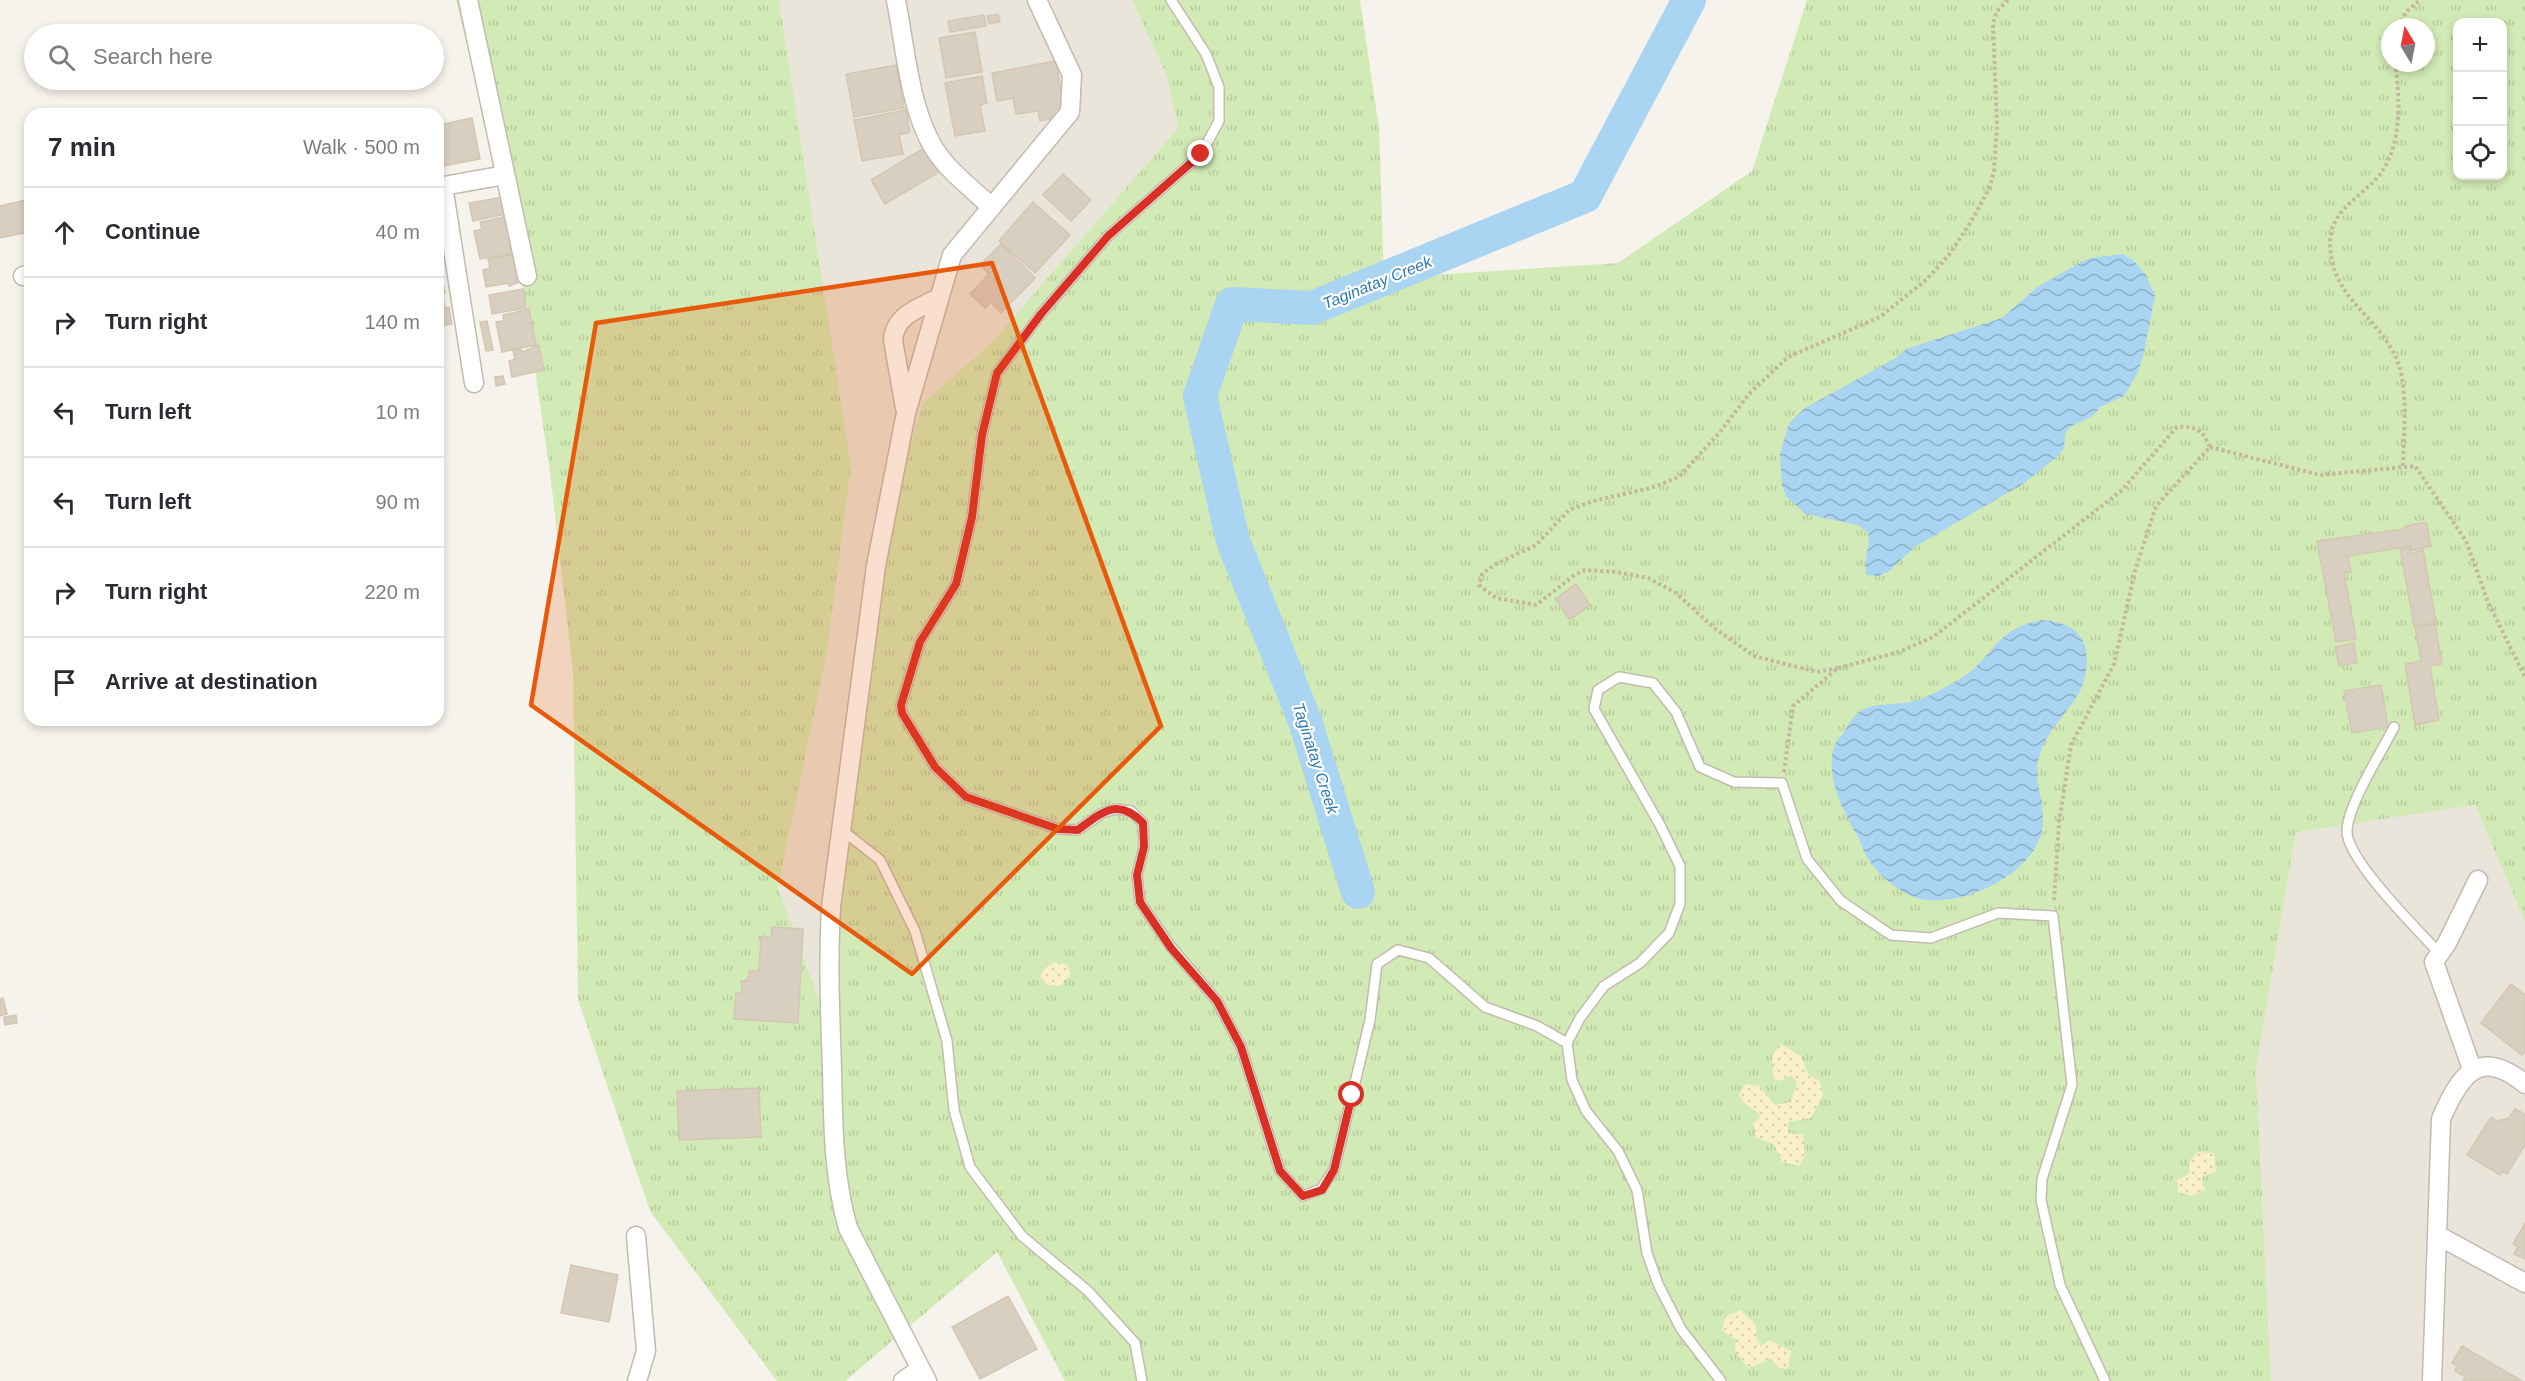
<!DOCTYPE html>
<html lang="en">
<head>
<meta charset="utf-8">
<style>
  body { margin:0; font-family:Arial,sans-serif; background:#f7f7f7; color:#2b2b33 }
  .controls { position:absolute; right:18px; top:18px; display:grid; overflow:hidden; border-radius:12px; box-shadow:0 3px 9px #0003 }
  .controls button { width:54px; height:54px; display:grid; place-items:center; padding:0; border:0; border-bottom:2px solid #e1e1e2; background:#fff; color:#2b2b33; font:30px sans-serif }
  .compass { position:absolute; left:2381px; top:18px; width:54px; height:54px; border-radius:50%; background:#fff; box-shadow:0 3px 9px #0003; rotate:350deg }
  .stop { position:absolute; width:18px; height:18px; margin:-14px; border:4px solid #d93025; border-radius:50%; background:#fff }
  .stop.end { background:#d93025; border-color:#fff; box-shadow:0 2px 6px #0008 }
  .list { margin:0; padding:0; list-style:none }
  h2 { display:flex; justify-content:space-between; align-items:center; height:78px; margin:0; padding:0 24px; font-size:26px }
  h2 small { font-size:20px; font-weight:400; color:#7c7c81 }
  .list li { display:grid; grid-template-columns:39px 1fr auto; gap:18px; align-items:center; box-sizing:border-box; height:90px; padding:0 24px; border-top:2px solid #e1e1e2 }
  .list b { display:block; font-size:22px; white-space:nowrap }
  .list em { font-size:20px; font-style:normal; color:#7c7c81 }
  .icon { flex:none; width:33px; height:33px; fill:none; stroke:currentColor; stroke-width:2; stroke-linecap:round; stroke-linejoin:round }
  .map { position:relative; flex:none; width:2525px; height:1381px; overflow:hidden }
  .search { position:absolute; background:#fff; box-shadow:0 3px 9px #0003; left:24px; top:24px; width:420px; height:66px; display:flex; align-items:center; gap:15px; box-sizing:border-box; padding:0 21px; border-radius:33px; color:#7c7c81; font-size:22px }
  .panel { position:absolute; background:#fff; box-shadow:0 3px 9px #0003; left:24px; top:108px; width:420px; height:618px; border-radius:18px }
  .map>svg:first-child { display:block }
  .residential { fill:#eae5da }
  .grass { fill:url(#grass-tufts); fill-rule:evenodd }
  .sand { fill:url(#sand-dots) }
  .water { fill:url(#water-waves) }
  .lines { fill:none; stroke-linecap:round; stroke-linejoin:round }
  .river { stroke:#a9d4f2; stroke-width:34 }
  .building { fill:#d8cfc1; stroke:#d3c7b4; stroke-width:1.5 }
  .service-casing { stroke:#c2bbae; stroke-width:12 }
  .minor-casing { stroke:#c2bbae; stroke-width:21 }
  .path { stroke:#c4b79f; stroke-width:4; stroke-dasharray:3 3; stroke-linecap:butt }
  .service { stroke:#fff; stroke-width:9 }
  .minor { stroke:#fff; stroke-width:18 }
  .route { stroke:#d93025; stroke-width:8 }
  .marked { fill:#e8590c; fill-opacity:0.2; stroke:#e8590c; stroke-width:4.5; stroke-linejoin:round }
  .labels { text-anchor:middle; stroke-width:4.5; stroke-linejoin:round; paint-order:stroke }
  .water-label { font-size:16px; font-style:italic; fill:#2e7ab2; stroke:#fff }
</style>
</head>
<body>
<div class="map">
<svg width="2525" height="1381" viewBox="0 0 2525 1381">
  <defs>
    <pattern id="grass-tufts" width="24" height="20" patternUnits="userSpaceOnUse" patternTransform="scale(1.5)"><rect width="24" height="20" fill="#d2eab5"/><path d="M3 7l-1-3M5 7V3M7 7l1-3M15 17l-1-3M17 17v-4M19 17l1-3" fill="none" stroke="#b6ca9c"/></pattern>
    <pattern id="sand-dots" width="8" height="8" patternUnits="userSpaceOnUse" patternTransform="scale(1.5)"><rect width="8" height="8" fill="#f9efc9"/><path d="M2 2h.1M6 6h.1" fill="none" stroke="#d7cead" stroke-width="1.8" stroke-linecap="round"/></pattern>
    <pattern id="water-waves" width="16" height="10" patternUnits="userSpaceOnUse" patternTransform="scale(1.5)"><rect width="16" height="10" fill="#a9d4f2"/><path d="M0 5q4-4 8 0t8 0" fill="none" stroke="#8caec5"/></pattern>
  </defs>
  <rect width="100%" height="100%" fill="#f6f3ec"/>
  <path class="residential" d="M 779,0 L 1132,0 L 1167,76 L 1178,128 L 990,344 L 923,403 L 831,1031 L 778,889 L 827,653 L 851,467 Z
    M 2475,805 L 2525,922 L 2525,1381 L 2271,1381 L 2256,1068 L 2296,831 Z"/>
  <path class="grass" d="M 456,0 L 779,0 L 851,467 L 827,653 L 778,888 L 830,1029 L 849,799 L 884,566 L 903,471 L 923,403 L 990,344 L 1178,128 L 1167,76 L 1132,0 L 1360,0 L 1379,128 L 1384,278 L 1618,263 L 1752,171 L 1807,0 L 2525,0 L 2525,922 L 2475,805 L 2296,832 L 2256,1068 L 2271,1381 L 1065,1381 L 997,1252 L 845,1381 L 777,1381 L 650,1211 L 578,1000 L 573,673 L 550,472 L 518,255 ZM 2458,22 L 2502,22 L 2502,176 L 2458,176 ZM 2390,27 L 2426,27 L 2426,63 L 2390,63 Z"/>
  <path class="sand" d="M 1055,962 L 1067,965 L 1071,975 L 1060,986 L 1048,985 L 1040,976 L 1046,967 Z
    M 1781,1044 L 1801,1056 L 1808,1074 L 1820,1082 L 1823,1095 L 1811,1118 L 1788,1122 L 1788,1133 L 1803,1135 L 1805,1156 L 1799,1166 L 1782,1162 L 1774,1144 L 1756,1138 L 1753,1123 L 1760,1118 L 1758,1113 L 1744,1103 L 1739,1095 L 1746,1084 L 1759,1086 L 1775,1105 L 1791,1102 L 1797,1082 L 1791,1075 L 1780,1081 L 1773,1079 L 1772,1056 Z
    M 2198,1152 L 2214,1153 L 2216,1172 L 2203,1176 L 2202,1184 L 2206,1190 L 2190,1196 L 2178,1192 L 2177,1180 L 2189,1174 L 2189,1162 Z
    M 1740,1310 L 1756,1324 L 1756,1335 L 1761,1346 L 1769,1340 L 1791,1351 L 1788,1369 L 1779,1368 L 1771,1359 L 1748,1368 L 1735,1352 L 1736,1340 L 1722,1330 L 1725,1317 Z"/>
  <path class="water" d="M 2122,254 L 2133,260 L 2146,275 L 2155,296 L 2144,352 L 2138,372 L 2124,396 L 2100,407 L 2094,415 L 2070,427 L 2065,434 L 2064,448 L 2059,455 L 2023,484 L 1916,546 L 1888,572 L 1878,576 L 1867,575 C 1862,564 1871,546 1868,532 L 1858,525 L 1805,514 L 1786,496 L 1782,486 L 1780,453 L 1789,423 L 1805,408 L 1896,358 L 1906,349 L 2002,318 L 2036,288 L 2076,265 L 2090,258 Z
    M 2042,620 C 2069,622 2088,632 2087,663 C 2086,672 2084,685 2079,693 C 2066,715 2048,729 2040,754 C 2031,778 2047,805 2042,830 C 2034,876 1955,912 1914,897 C 1895,890 1873,870 1864,852 C 1862,846 1860,840 1857,835 C 1843,811 1827,780 1833,750 C 1834,743 1841,736 1845,731 C 1848,725 1853,716 1858,713 C 1874,701 1897,706 1915,701 C 1929,697 1947,686 1960,679 C 1994,658 1994,628 2042,620 Z"/>
  <g class="lines">
    <path class="river" d="M 1358,892 L 1305,721 L 1233,541 L 1200,396 L 1232,304 L 1312,308 L 1585,196 L 1689,0"/>
  </g>
  <path class="building" d="M 998,14 L 1000,22 L 989,24 L 987,16 Z
    M 984,15 L 986,26 L 950,32 L 948,21 Z
    M 975,32 L 982,72 L 946,78 L 939,38 Z
    M 1056,61 L 1064,108 L 1054,110 L 1056,118 L 1040,121 L 1038,111 L 1016,114 L 1013,98 L 997,101 L 992,73 Z
    M 896,65 L 904,108 L 854,117 L 846,74 Z
    M 982,76 L 987,103 L 980,105 L 985,131 L 955,136 L 945,83 Z
    M 906,110 L 910,132 L 899,135 L 903,154 L 862,161 L 854,120 Z
    M 472,118 L 480,159 L 438,167 L 438,125 Z
    M 924,148 L 939,172 L 885,204 L 871,180 Z
    M 1063,174 L 1091,200 L 1071,221 L 1043,195 Z
    M 503,197 L 506,214 L 473,221 L 469,203 Z
    M 30,199 L 30,232 L 0,238 L 0,206 Z
    M 1033,202 L 1070,235 L 1035,273 L 999,241 Z
    M 504,217 L 505,221 L 510,220 L 516,253 L 480,259 L 474,231 L 482,229 L 480,222 Z
    M 1001,244 L 1035,278 L 1001,313 L 991,302 L 985,308 L 970,294 L 989,274 L 980,265 Z
    M 513,255 L 521,281 L 509,286 L 509,283 L 486,287 L 483,270 L 490,268 L 488,259 Z
    M 438,268 L 440,268 L 445,293 L 438,294 Z
    M 523,289 L 526,308 L 492,314 L 489,295 Z
    M 443,298 L 445,308 L 449,307 L 452,324 L 438,326 L 438,299 Z
    M 529,309 L 536,345 L 502,352 L 496,322 L 504,321 L 503,315 Z
    M 487,321 L 493,350 L 486,351 L 480,322 Z
    M 539,345 L 544,370 L 512,377 L 509,361 L 515,359 L 513,350 L 521,349 L 522,352 Z
    M 503,376 L 505,384 L 496,386 L 495,377 Z
    M 2426,522 L 2431,546 L 2412,550 L 2411,546 L 2348,556 L 2351,572 L 2344,573 L 2356,639 L 2336,642 L 2317,541 L 2405,529 L 2405,526 Z
    M 2410,546 L 2411,554 L 2423,550 L 2436,622 L 2414,626 L 2400,548 Z
    M 1576,584 L 1590,605 L 1570,620 L 1555,599 Z
    M 2435,624 L 2442,664 L 2430,666 L 2439,720 L 2415,725 L 2405,664 L 2421,661 L 2415,627 Z
    M 2354,643 L 2357,663 L 2339,666 L 2335,647 Z
    M 2381,685 L 2388,727 L 2352,733 L 2344,691 Z
    M 772,927 L 803,929 L 798,1023 L 734,1019 L 736,993 L 742,993 L 742,981 L 748,981 L 749,971 L 759,971 L 761,937 L 771,938 Z
    M 2511,984 L 2525,995 L 2525,1052 L 2522,1055 L 2481,1023 Z
    M 3,998 L 7,1014 L 0,1016 L 0,999 Z
    M 16,1015 L 17,1023 L 5,1025 L 4,1017 Z
    M 759,1088 L 761,1137 L 679,1140 L 677,1091 Z
    M 2515,1109 L 2525,1114 L 2525,1145 L 2507,1174 L 2502,1171 L 2500,1175 L 2467,1155 L 2491,1117 L 2497,1121 L 2509,1118 Z
    M 2525,1223 L 2525,1259 L 2514,1254 L 2518,1247 L 2513,1244 Z
    M 571,1265 L 618,1275 L 609,1322 L 561,1313 Z
    M 1008,1296 L 1037,1349 L 980,1379 L 952,1327 Z
    M 2462,1346 L 2522,1381 L 2463,1381 L 2465,1377 L 2455,1371 L 2457,1366 L 2452,1363 Z"/>
  <g class="lines">
    <g class="service-casing">
      <path id="service" d="M 1171,0 L 1206,54 L 1219,87 L 1219,121 L 1201,154 L 1108,236 L 1041,314 L 997,373 L 982,435 L 972,517 L 956,584 L 920,642 L 901,705 L 902,713 L 935,767 L 966,797 L 1058,829 L 1078,830 L 1102,813 L 1116,809 L 1131,811 L 1143,823 L 1144,847 L 1137,875 L 1140,902 L 1171,947 L 1217,1001 L 1241,1047 L 1280,1171 L 1303,1196 L 1321,1189 L 1334,1170 L 1370,1020 L 1377,964 L 1398,950 L 1429,958 L 1485,1007 L 1537,1026 L 1567,1043
        M 2394,727 C 2381,753 2348,804 2347,831 C 2346,859 2419,931 2440,954
        M 842,830 L 880,860 L 915,931 L 947,1041 L 954,1110 L 970,1167 L 1022,1236 L 1088,1291 L 1135,1343 L 1142,1381
        M 1721,1381 L 1681,1329 L 1658,1284 L 1647,1253 L 1637,1190 L 1618,1151 L 1586,1111 L 1572,1080 L 1567,1043 L 1580,1018 L 1604,986 L 1640,963 L 1669,933 L 1680,904 L 1680,866 L 1660,825 L 1594,709 L 1598,690 L 1619,677 L 1653,683 L 1676,712 L 1700,767 L 1734,782 L 1782,783 L 1807,859 L 1841,901 L 1891,935 L 1931,938 L 1998,913 L 2053,916 L 2072,1085 L 2042,1179 L 2041,1200 L 2060,1285 L 2105,1381"/>
    </g>
    <g class="minor-casing">
      <path id="minor" d="M 468,0 L 527,276
        M 896,0 C 906,50 910,123 944,162 C 957,178 975,191 990,206
        M 443,186 L 474,383
        M 438,187 L 505,175
        M 23,276 L 30,274
        M 905,408 L 893,340 C 895,315 919,308 939,298
        M 2472,1069 L 2434,962 L 2447,943 L 2478,880
        M 636,1236 L 646,1351 L 637,1381
        M 2439,1236 L 2525,1283
        M 903,1381 L 919,1370
        M 927,1381 L 848,1228 C 833,1176 833,1122 832,1068 C 830,1014 828,961 831,907 L 876,566 L 906,413 L 952,255 L 1070,112 L 1072,75 L 1037,0
        M 2432,1381 L 2441,1119 C 2460,1075 2479,1046 2525,1084"/>
    </g>
    <path class="path" d="M 2399,27 L 2406,12 L 2420,0
      M 2395,63 C 2400,96 2402,141 2383,170 C 2368,194 2330,208 2330,242 C 2331,296 2369,309 2392,350 C 2411,382 2403,431 2403,467
      M 2210,447 L 2320,475 L 2415,466 L 2466,541 L 2488,602 L 2525,677
      M 1838,668 L 1817,672 L 1754,656 L 1714,628 L 1676,593 L 1648,578 L 1617,572 L 1585,570 L 1576,574 L 1536,605 L 1496,598 L 1479,585 L 1482,574 L 1494,565 L 1536,545 L 1569,510 L 1593,501 L 1651,488 L 1679,477 L 1720,432 L 1749,394 L 1788,357 L 1880,317 L 1927,279 L 1949,255 L 1972,220 L 1990,187 L 1994,171 L 1997,125 L 1993,23 L 1997,11 L 2008,0
      M 1784,772 L 1793,706 L 1838,668 L 1899,652 L 1933,637 L 2121,491 L 2177,427 C 2196,426 2202,429 2210,447 L 2156,506 L 2135,571 L 2114,664 L 2071,745 L 2059,822 L 2054,903"/>
    <use href="#service" class="service"/>
    <use href="#minor" class="minor"/>
  </g>
  <g class="lines">
    <path class="route" d="M 1201,154 L 1108,236 L 1041,314 L 997,373 L 982,435 L 972,517 L 956,584 L 920,642 L 901,705 L 902,713 L 935,767 L 966,797 L 1058,829 L 1078,830 C 1102,812 1118,797 1143,823 L 1144,847 L 1137,875 L 1140,902 L 1171,948 L 1217,1001 L 1241,1047 L 1280,1171 L 1303,1196 L 1322,1190 L 1334,1170 L 1352,1095"/>
  </g>
  <path class="marked" d="M 992,263 L 1161,726 L 912,974 L 531,705 L 596,323 Z"/>
  <g class="labels">
    <g class="water-label">
      <text transform="translate(1377 282) rotate(-22)" y="6">Taginatay Creek</text>
      <text transform="translate(1316 758) rotate(72)" y="6">Taginatay Creek</text>
    </g>
  </g>
</svg>
<div class="controls">
<button>+</button>
<button>−</button>
<button><svg class="icon" aria-label="locate" viewBox="0 0 24 24"><circle cx="12" cy="12" r="6"/><path d="M12 2v4M12 18v4M2 12h4M18 12h4"/></svg></button>
</div>
<svg class="compass" viewBox="-18 -18 36 36"><path d="M0-13l5 13h-10z" fill="#e53935"/><path d="M0 13l5-13h-10z" fill="#7c7c81"/></svg>
<div class="stop" style="left:1352px;top:1095px"></div>
<div class="stop end" style="left:1201px;top:154px"></div>
<div class="search"><svg class="icon" aria-label="search" viewBox="0 0 24 24"><circle cx="10" cy="10" r="6"/><path d="M15 15l6 6"/></svg>Search here</div>
<section class="panel">
<h2>7 min<small>Walk · 500 m</small></h2>
<ul class="list">
<li><svg class="icon" aria-label="ahead" viewBox="0 0 24 24"><path d="M12 20V5M6 11l6-6 6 6"/></svg><div><b>Continue</b></div><em>40 m</em></li>
<li><svg class="icon" aria-label="right" viewBox="0 0 24 24"><path d="M7 20v-9h11M14 6l5 5-5 5"/></svg><div><b>Turn right</b></div><em>140 m</em></li>
<li><svg class="icon" aria-label="left" viewBox="0 0 24 24"><path d="M17 20v-9H6M10 6l-5 5 5 5"/></svg><div><b>Turn left</b></div><em>10 m</em></li>
<li><svg class="icon" aria-label="left" viewBox="0 0 24 24"><path d="M17 20v-9H6M10 6l-5 5 5 5"/></svg><div><b>Turn left</b></div><em>90 m</em></li>
<li><svg class="icon" aria-label="right" viewBox="0 0 24 24"><path d="M7 20v-9h11M14 6l5 5-5 5"/></svg><div><b>Turn right</b></div><em>220 m</em></li>
<li><svg class="icon" aria-label="arrive" viewBox="0 0 24 24"><path d="M6 21V4h12l-3 4 3 4H6"/></svg><div><b>Arrive at destination</b></div></li>
</ul>
</section>
</div>
</body>
</html>
